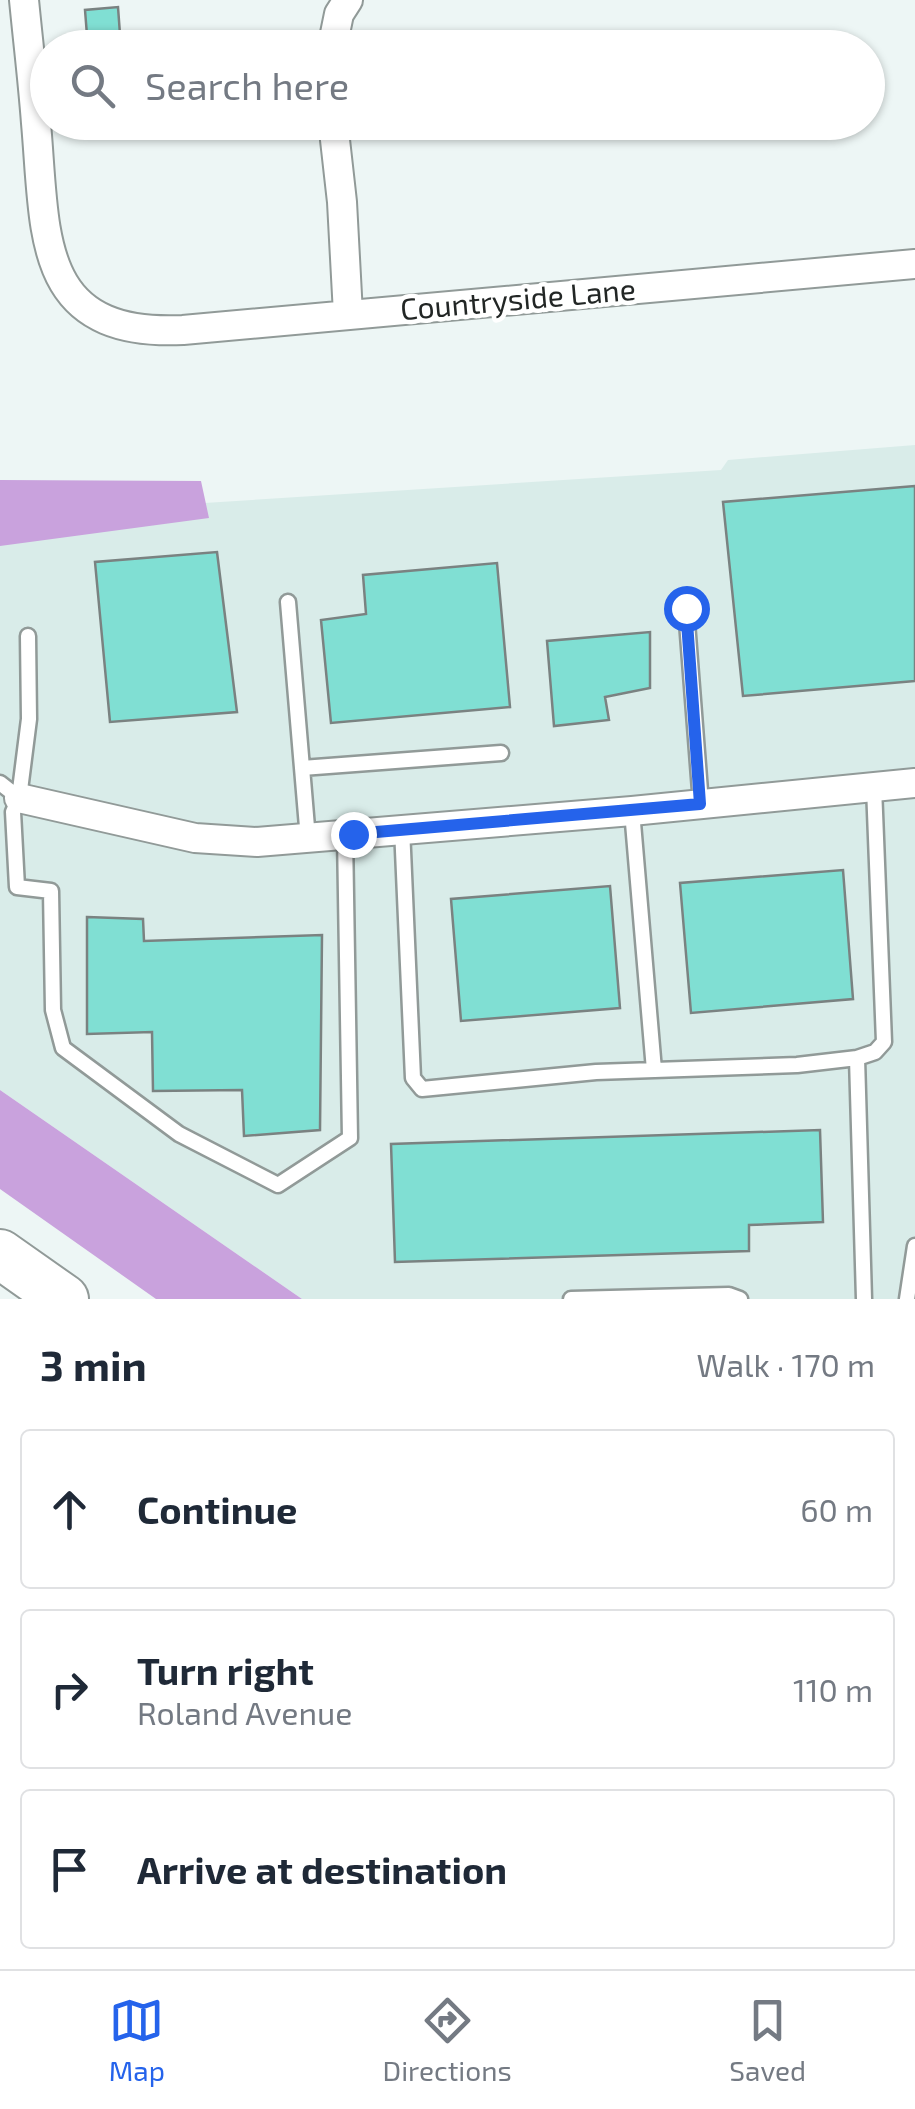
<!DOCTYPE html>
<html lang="en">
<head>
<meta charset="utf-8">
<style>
  body { margin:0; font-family:"Exo 2",sans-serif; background:#f2f2f3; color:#1f2937 }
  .stop { position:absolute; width:30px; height:30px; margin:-22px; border:8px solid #2563eb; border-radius:50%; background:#fff }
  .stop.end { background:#2563eb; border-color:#fff; box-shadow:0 2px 10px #0008 }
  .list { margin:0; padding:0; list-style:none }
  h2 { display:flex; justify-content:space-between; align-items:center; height:130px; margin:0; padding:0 40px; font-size:42px }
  h2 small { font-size:32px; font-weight:400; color:#747a83 }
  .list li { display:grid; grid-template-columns:65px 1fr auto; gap:30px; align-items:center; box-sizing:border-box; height:160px; margin:0 20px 20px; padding:0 20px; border:2px solid #e0e1e3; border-radius:10px }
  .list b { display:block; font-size:38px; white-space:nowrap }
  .list p { margin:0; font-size:32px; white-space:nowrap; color:#747a83 }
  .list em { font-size:32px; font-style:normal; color:#747a83 }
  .icon { flex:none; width:55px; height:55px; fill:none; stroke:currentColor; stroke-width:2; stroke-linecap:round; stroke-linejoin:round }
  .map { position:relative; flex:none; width:915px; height:1299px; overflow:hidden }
  .search { position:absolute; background:#fff; box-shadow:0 2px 8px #0004; left:30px; right:30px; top:30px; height:110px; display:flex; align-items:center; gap:25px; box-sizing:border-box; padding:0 35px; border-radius:55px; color:#747a83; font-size:38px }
  .sheet { height:670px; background:#fff }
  nav { display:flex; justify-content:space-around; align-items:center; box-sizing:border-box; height:140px; border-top:2px solid #e0e1e3; background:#fff; font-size:28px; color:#747a83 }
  nav a { display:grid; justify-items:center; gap:5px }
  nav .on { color:#2563eb }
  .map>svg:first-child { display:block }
  .built { fill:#d9ece9 }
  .forest { fill:#c9a2dd }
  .building { fill:#80dfd3; stroke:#7a8281; stroke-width:2.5 }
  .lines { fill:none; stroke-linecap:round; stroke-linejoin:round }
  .service-casing { stroke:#919a98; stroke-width:19 }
  .minor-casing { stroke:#919a98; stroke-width:32 }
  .motorway-casing { stroke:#919a98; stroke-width:52 }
  .service { stroke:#fff; stroke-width:14 }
  .minor { stroke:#fff; stroke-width:28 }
  .motorway { stroke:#fff; stroke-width:48 }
  .route { stroke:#2563eb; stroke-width:12 }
  .labels { text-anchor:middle; stroke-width:9; stroke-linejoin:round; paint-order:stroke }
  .street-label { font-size:30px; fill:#222625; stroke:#fff }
</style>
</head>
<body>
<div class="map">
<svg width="915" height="1299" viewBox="0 0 915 1299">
  <rect width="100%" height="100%" fill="#edf6f5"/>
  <path class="built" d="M 915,445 L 915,1299 L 302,1299 L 0,1090 L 0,516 L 721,470 L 728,460 Z"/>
  <path class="forest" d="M 0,480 L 201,481 L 209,518 L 0,546 Z
    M 0,1090 L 302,1299 L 156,1299 L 0,1189 Z"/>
  <path class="building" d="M 118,7 L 121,48 L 88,48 L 85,10 Z
    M 915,486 L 915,681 L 743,696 L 723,502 Z
    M 217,552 L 237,712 L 110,722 L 95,562 Z
    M 497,563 L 510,707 L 331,723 L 321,620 L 366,614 L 363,575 Z
    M 650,632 L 650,688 L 605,697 L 609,720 L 554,726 L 547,641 Z
    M 843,870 L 853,999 L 691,1013 L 680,883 Z
    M 610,886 L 620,1008 L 461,1021 L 451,899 Z
    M 87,917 L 143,919 L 144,941 L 322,935 L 320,1130 L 244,1136 L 242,1090 L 153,1091 L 152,1032 L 87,1034 Z
    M 820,1130 L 823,1222 L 749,1225 L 749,1251 L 395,1262 L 391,1144 Z"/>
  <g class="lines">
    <g class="service-casing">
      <path id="service" d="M 288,602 L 308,839
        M 686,609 L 701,804
        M 28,636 L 29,719 L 19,798 L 13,812 L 17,887 L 51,891 L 53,1010 L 63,1048 L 179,1134 L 278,1185 L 350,1138 L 345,835
        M 302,768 L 501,753
        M 0,783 L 19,798
        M 632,811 L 654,1070
        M 402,828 L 413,1078 L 422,1089 L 596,1072 L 797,1065 L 857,1058 L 875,1052 L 884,1042 L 874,787
        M 857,1058 L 864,1299
        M 571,1299 L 729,1295 L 740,1299
        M 907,1299 L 915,1246"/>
    </g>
    <g class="minor-casing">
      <path id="minor" d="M 24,0 C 28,41 33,82 36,123 C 46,235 35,337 183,330 L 915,264
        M 332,48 L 339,14 L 348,0
        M 333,122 L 342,202 L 348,314
        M 19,798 L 195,838 L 257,842 L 632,811 L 915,783"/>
    </g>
    <g class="motorway-casing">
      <path id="motorway" d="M 0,1254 L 64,1299"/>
    </g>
    <use href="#service" class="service"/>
    <use href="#minor" class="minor"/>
    <use href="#motorway" class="motorway"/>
  </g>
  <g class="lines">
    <path class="route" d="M 353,834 L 700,804 L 686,608"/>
  </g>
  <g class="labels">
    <g class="street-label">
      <text transform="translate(518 300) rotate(-5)" y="10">Countryside Lane</text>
    </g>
  </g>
</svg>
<div class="stop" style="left:686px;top:608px"></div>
<div class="stop end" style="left:353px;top:834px"></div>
<div class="search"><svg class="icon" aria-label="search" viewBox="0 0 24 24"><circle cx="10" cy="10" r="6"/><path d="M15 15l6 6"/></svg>Search here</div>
</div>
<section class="sheet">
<h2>3 min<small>Walk · 170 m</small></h2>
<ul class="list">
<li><svg class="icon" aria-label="ahead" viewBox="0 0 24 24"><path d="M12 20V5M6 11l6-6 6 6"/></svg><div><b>Continue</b></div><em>60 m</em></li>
<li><svg class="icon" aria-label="right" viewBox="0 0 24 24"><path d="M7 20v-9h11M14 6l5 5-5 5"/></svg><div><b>Turn right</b><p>Roland Avenue</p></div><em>110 m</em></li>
<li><svg class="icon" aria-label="arrive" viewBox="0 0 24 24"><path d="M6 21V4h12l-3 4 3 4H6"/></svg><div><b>Arrive at destination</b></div></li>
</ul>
</section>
<nav>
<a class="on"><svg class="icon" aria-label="map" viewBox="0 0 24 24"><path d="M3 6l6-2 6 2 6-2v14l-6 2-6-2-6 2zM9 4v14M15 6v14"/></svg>Map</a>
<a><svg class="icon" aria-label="directions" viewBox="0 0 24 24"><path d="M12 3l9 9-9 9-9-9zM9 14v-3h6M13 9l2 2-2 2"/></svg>Directions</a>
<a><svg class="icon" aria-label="saved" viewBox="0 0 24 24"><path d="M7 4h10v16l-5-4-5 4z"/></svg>Saved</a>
</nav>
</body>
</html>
